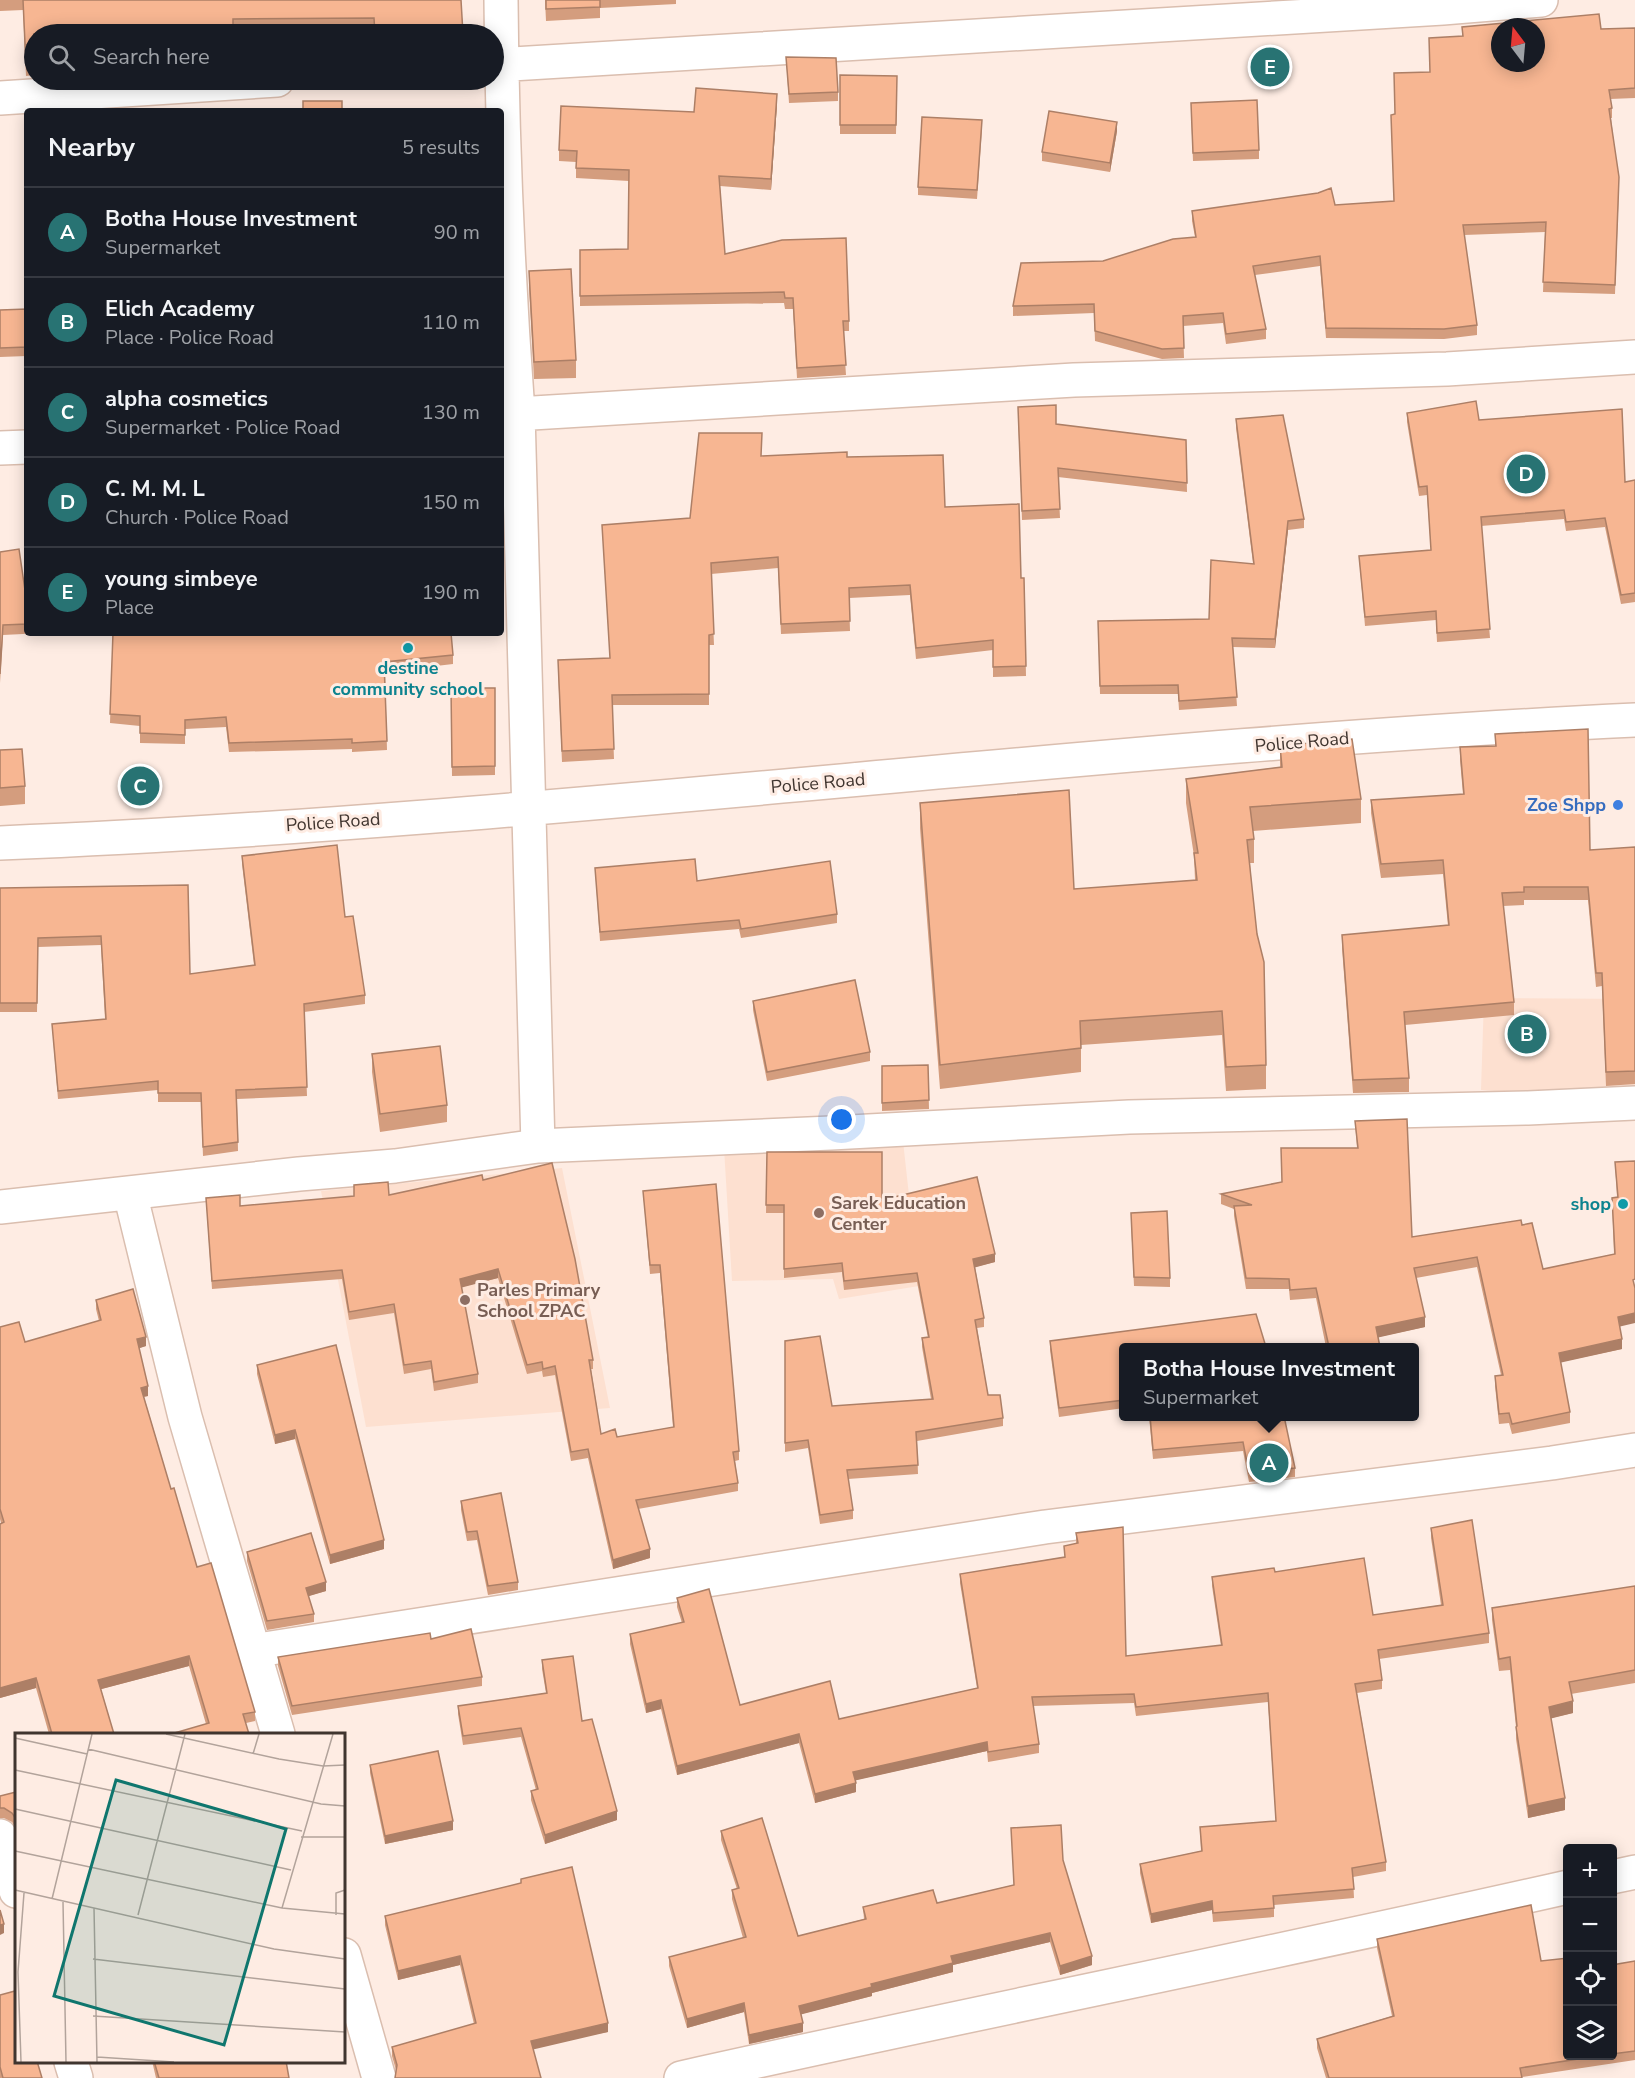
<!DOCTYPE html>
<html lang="en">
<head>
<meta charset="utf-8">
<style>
  body { margin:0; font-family:"Nunito Sans",sans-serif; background:#242831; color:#f1f3f6 }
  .controls { position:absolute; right:18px; bottom:18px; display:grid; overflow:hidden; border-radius:6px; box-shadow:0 3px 15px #0003 }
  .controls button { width:54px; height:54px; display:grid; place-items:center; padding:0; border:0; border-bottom:2px solid #363941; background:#171b24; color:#f1f3f6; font:30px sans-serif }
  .compass { position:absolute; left:1491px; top:18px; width:54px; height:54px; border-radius:50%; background:#171b24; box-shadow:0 3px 15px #0003; rotate:344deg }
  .you { position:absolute; left:842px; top:1120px; width:21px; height:21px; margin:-15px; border:4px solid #fff; border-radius:50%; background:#1a73e8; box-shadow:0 0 0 9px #1a73e833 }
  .badge { display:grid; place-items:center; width:39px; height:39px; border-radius:50%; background:#287373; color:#fff; font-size:20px; font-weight:700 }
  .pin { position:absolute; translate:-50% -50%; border:3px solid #fff; box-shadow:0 2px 6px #0006 }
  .popup { position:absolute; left:1119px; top:1343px; width:300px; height:78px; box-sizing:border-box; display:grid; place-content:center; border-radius:6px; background:#171b24; filter:drop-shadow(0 2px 4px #0005); font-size:20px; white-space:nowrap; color:#9ea1a6 }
  .popup b { font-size:22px; color:#f1f3f6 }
  .popup::after { content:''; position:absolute; left:50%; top:100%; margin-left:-12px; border:12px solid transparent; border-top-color:#171b24 }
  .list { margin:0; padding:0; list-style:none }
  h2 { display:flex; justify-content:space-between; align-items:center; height:78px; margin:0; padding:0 24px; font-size:26px }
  h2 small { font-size:20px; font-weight:400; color:#9ea1a6 }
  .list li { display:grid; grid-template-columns:39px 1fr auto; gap:18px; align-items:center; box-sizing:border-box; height:90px; padding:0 24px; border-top:2px solid #363941 }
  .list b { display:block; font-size:22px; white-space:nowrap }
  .list p { margin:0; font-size:20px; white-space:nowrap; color:#9ea1a6 }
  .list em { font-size:20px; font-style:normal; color:#9ea1a6 }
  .icon { flex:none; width:33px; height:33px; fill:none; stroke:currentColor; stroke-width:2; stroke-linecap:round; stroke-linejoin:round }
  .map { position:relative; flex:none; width:1635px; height:2078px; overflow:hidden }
  .search { position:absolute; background:#171b24; box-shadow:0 3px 15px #0003; left:24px; top:24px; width:480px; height:66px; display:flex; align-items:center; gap:15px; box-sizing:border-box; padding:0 21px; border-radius:33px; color:#9ea1a6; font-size:22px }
  .panel { position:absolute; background:#171b24; box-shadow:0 3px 15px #0003; left:24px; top:108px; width:480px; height:528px; border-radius:6px }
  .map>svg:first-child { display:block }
  .built { fill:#fde0d0 }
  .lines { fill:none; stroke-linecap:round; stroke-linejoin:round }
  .minor-casing { stroke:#dabeaf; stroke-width:36 }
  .minor { stroke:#fff; stroke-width:33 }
  .wall { fill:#d49d7e }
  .shaded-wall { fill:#ad7f66 }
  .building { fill:#f7b692; stroke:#ad7f66; stroke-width:1.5; fill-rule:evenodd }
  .culture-dot { fill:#0f9aa8; stroke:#feece3; stroke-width:2 }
  .shop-dot { fill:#3f7fe0; stroke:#feece3; stroke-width:2 }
  .education-dot { fill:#8d6e63; stroke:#feece3; stroke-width:2 }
  .labels { text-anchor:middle; stroke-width:6; stroke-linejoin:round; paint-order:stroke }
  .culture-label { font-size:18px; font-weight:bold; fill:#0d838f; stroke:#feece3 }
  .street-label { font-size:18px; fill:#40352f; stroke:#feece3 }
  .shop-label { font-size:18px; font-weight:bold; fill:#366cbe; stroke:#feece3; text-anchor:end }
  .education-label { font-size:18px; font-weight:bold; fill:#785e54; stroke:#feece3; text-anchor:start }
  .inset-road { fill:none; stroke:#b2a39b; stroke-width:1.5 }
  .view { fill:#0f766e; fill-opacity:0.15; stroke:#0f766e; stroke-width:3 }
  .inset-edge { fill:none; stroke:#40352f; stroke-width:3 }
</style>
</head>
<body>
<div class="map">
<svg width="1635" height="2078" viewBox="0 0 1635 2078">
  <rect width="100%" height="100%" fill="#feece3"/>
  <path class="built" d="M 1484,998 L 1635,999 L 1635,1093 L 1535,1094 L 1481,1090 Z
    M 902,1132 L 919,1286 L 839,1299 L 833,1279 L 732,1281 L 724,1148 Z
    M 562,1168 L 610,1408 L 366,1427 L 321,1191 Z"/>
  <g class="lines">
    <g class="minor-casing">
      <path id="minor" d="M 501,0 C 502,138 508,276 518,413 L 538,1146
        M 494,65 L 1443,8 L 1541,0
        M 0,98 L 277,80
        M 501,415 L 1074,380 L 1447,369 L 1635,357
        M 0,448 L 27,447
        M 0,843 C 546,821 1089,746 1635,720
        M 130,1193 L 185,1417 L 278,1734
        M 0,1207 L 299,1174 L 395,1166 L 538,1146 L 831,1133 L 1129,1117 L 1528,1108 L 1635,1103
        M 252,1651 L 1045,1527 L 1552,1463 L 1635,1450
        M 0,1836 L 16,1891
        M 1612,1877 L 1635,1872
        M 344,1955 L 379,2078
        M 71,2062 L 76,2078
        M 681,2078 C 976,2012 1273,1954 1568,1887"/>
    </g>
    <use href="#minor" class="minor"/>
  </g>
  <path class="wall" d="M 0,0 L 461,0 L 463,34 L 374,34 L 374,28 L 233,29 L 34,34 L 34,75 L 26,76 L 23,10 L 0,11 Z
    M 545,0 L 676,0 L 676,4 L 600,8 L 600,18 L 546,21 Z
    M 1462,27 L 1601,29 L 1635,28 L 1635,98 L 1610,99 L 1612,108 L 1612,118 L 1611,118 L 1619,187 L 1615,294 L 1543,292 L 1545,232 L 1464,235 L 1477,325 L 1477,335 L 1444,339 L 1326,338 L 1320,266 L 1255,275 L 1266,329 L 1266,339 L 1226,344 L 1223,323 L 1183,326 L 1184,358 L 1162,359 L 1095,341 L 1094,313 L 1013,316 L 1013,306 L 1103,261 L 1195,237 L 1192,221 L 1192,211 L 1335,205 L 1394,201 L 1395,114 L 1430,72 L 1462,36 Z
    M 786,57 L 838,92 L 838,101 L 789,103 Z
    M 840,75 L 897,76 L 896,134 L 840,134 Z
    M 777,104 L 771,190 L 720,186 L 725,254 L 849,321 L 849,331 L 843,331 L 846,375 L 797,378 L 793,309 L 785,309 L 784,303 L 580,306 L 580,250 L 628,249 L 629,181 L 576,178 L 576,162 L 559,161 L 559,150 L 694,112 Z
    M 1191,111 L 1259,150 L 1259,159 L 1193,161 Z
    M 982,129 L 977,199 L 918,195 L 918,187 Z
    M 1117,131 L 1110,172 L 1042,161 L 1042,152 Z
    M 529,271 L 576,360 L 576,378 L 534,379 L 529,288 Z
    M 27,309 L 27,356 L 0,357 L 0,310 Z
    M 1407,413 L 1479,420 L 1625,482 L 1635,480 L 1635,602 L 1621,604 L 1605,527 L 1566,531 L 1564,519 L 1481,526 L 1490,638 L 1437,642 L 1436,620 L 1365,626 L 1359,556 L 1431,550 L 1427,495 L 1419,496 L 1407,422 Z
    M 1018,415 L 1056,424 L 1186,440 L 1187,492 L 1058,477 L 1060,518 L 1022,520 Z
    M 1236,419 L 1304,519 L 1304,528 L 1288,530 L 1275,648 L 1233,647 L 1237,706 L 1179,710 L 1178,694 L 1100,694 L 1098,621 L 1209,619 L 1253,563 L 1236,428 Z
    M 762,456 L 847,457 L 945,507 L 1021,578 L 1024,578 L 1026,676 L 993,677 L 993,650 L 916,659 L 910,595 L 849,598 L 850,631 L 781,634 L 778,568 L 711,574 L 714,645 L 709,645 L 709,705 L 612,705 L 614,759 L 562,762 L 558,670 L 610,658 L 602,525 L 690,518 Z
    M 0,552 L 25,590 L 27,590 L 27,633 L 43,633 L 3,635 L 0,683 Z
    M 113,633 L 453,655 L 453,664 L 385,672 L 387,750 L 352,752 L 352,749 L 229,752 L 226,727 L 185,729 L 185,744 L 140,743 L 140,726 L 110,723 Z
    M 451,688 L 495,688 L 495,775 L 452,776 Z
    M 1495,734 L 1590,850 L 1635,847 L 1635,1084 L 1606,1086 L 1602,986 L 1596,987 L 1588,900 L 1524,900 L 1524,905 L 1503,906 L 1514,1002 L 1514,1015 L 1405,1025 L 1409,1078 L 1409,1092 L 1353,1093 L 1342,948 L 1342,935 L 1448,926 L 1443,874 L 1381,878 L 1371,813 L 1371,800 L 1463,794 L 1460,760 L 1460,747 L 1495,746 Z
    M 1280,746 L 1361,799 L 1361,823 L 1253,831 L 1254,839 L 1254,863 L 1250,863 L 1266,1065 L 1266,1089 L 1226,1091 L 1222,1035 L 1081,1045 L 1081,1072 L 940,1089 L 920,828 L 920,803 L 1074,889 L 1195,880 L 1194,856 L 1186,803 L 1186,779 L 1280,767 Z
    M 0,750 L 25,786 L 25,804 L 0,806 Z
    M 242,856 L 345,917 L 365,995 L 365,1004 L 304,1012 L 307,1096 L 237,1099 L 238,1151 L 203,1156 L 201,1102 L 158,1102 L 158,1090 L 58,1099 L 52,1024 L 105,1019 L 101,945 L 38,947 L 37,1012 L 0,1012 L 0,888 L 190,974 L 254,965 L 242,864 Z
    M 595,868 L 697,881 L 837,914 L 837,923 L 741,938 L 739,929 L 600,941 Z
    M 753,1001 L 870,1052 L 870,1061 L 767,1081 L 753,1010 Z
    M 372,1054 L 447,1105 L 447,1122 L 380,1132 L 372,1072 Z
    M 928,1065 L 929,1109 L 882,1111 L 882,1066 Z
    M 1355,1121 L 1412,1237 L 1522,1225 L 1543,1269 L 1614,1254 L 1612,1198 L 1617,1197 L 1615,1162 L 1635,1161 L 1619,1327 L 1622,1349 L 1560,1362 L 1570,1412 L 1570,1423 L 1512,1434 L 1509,1423 L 1499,1424 L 1495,1386 L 1495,1376 L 1501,1375 L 1477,1267 L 1416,1278 L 1425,1327 L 1378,1337 L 1380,1347 L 1326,1347 L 1316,1298 L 1290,1300 L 1289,1289 L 1246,1289 L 1234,1216 L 1234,1209 L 1221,1204 L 1221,1194 L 1282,1182 L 1357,1148 Z
    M 767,1152 L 882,1200 L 995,1262 L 975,1267 L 984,1318 L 984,1327 L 977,1328 L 988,1395 L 1003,1418 L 1003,1426 L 917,1441 L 918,1474 L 848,1479 L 853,1510 L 853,1519 L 820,1524 L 808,1448 L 785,1452 L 785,1341 L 832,1406 L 931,1399 L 922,1347 L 922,1338 L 928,1338 L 917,1282 L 844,1290 L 842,1272 L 784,1278 L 784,1213 L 766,1213 Z
    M 483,1180 L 593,1360 L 593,1369 L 591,1369 L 601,1434 L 617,1437 L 673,1427 L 660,1273 L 650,1274 L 643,1191 L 739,1451 L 739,1460 L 735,1461 L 738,1483 L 738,1491 L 638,1509 L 650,1558 L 613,1569 L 588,1458 L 571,1461 L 555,1375 L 543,1377 L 542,1371 L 527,1374 L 498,1278 L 461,1287 L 478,1374 L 478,1383 L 434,1391 L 431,1369 L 404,1374 L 394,1313 L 349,1320 L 342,1279 L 212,1289 L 206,1198 L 240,1206 L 389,1195 Z
    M 1131,1221 L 1170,1278 L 1170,1287 L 1134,1286 Z
    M 96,1300 L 146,1346 L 139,1348 L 148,1396 L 144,1397 L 171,1489 L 197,1567 L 255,1712 L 255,1721 L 246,1723 L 206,1724 L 189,1666 L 101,1689 L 114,1734 L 49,1734 L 36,1688 L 0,1698 L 0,1524 L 1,1523 L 0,1519 L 0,1327 L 25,1342 L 99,1321 L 96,1309 Z
    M 1050,1341 L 1124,1347 L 1124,1408 L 1059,1417 L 1050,1350 Z
    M 257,1365 L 384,1549 L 330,1564 L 295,1439 L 275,1444 L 257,1374 Z
    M 1149,1416 L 1284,1416 L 1295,1468 L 1295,1477 L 1249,1482 L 1243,1451 L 1153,1459 Z
    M 461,1501 L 518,1582 L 518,1590 L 488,1595 L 477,1540 L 467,1541 L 461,1510 Z
    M 1431,1528 L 1489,1633 L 1489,1643 L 1379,1659 L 1382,1680 L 1382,1689 L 1357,1693 L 1386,1862 L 1386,1871 L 1353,1877 L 1354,1898 L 1274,1905 L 1274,1917 L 1213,1922 L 1212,1910 L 1151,1923 L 1140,1873 L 1140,1864 L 1201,1851 L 1200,1827 L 1276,1821 L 1268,1702 L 1136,1716 L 1134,1703 L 1033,1706 L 1039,1744 L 1039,1753 L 988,1762 L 987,1751 L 855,1780 L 856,1792 L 815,1803 L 799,1743 L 677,1775 L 661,1709 L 646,1713 L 630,1644 L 630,1634 L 682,1623 L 677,1607 L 677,1598 L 740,1705 L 839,1719 L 977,1688 L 960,1583 L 960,1574 L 1064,1557 L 1076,1544 L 1076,1533 L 1126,1656 L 1221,1646 L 1212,1586 L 1212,1577 L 1275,1572 L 1373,1615 L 1441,1605 L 1431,1538 Z
    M 247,1552 L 326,1591 L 308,1596 L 314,1614 L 314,1622 L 267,1630 L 247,1561 Z
    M 1635,1586 L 1635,1683 L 1571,1694 L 1573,1713 L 1551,1718 L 1565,1810 L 1528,1818 L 1516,1739 L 1516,1727 L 1510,1670 L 1499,1671 L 1492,1620 L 1492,1608 Z
    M 278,1657 L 482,1677 L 482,1686 L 292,1715 L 278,1666 Z
    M 542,1660 L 582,1721 L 617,1820 L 545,1844 L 531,1800 L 531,1791 L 536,1790 L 521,1737 L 463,1745 L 458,1714 L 458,1706 L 546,1693 L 542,1669 Z
    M 370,1765 L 453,1830 L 385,1844 L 370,1773 Z
    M 16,1792 L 16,1828 L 12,1822 L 4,1818 L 0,1818 L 0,1796 Z
    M 721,1831 L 798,1936 L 864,1919 L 863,1907 L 937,1903 L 1013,1885 L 1063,1860 L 1092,1965 L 1060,1975 L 1050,1942 L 953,1965 L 953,1972 L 872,1993 L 872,1996 L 801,2014 L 803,2032 L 749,2044 L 744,2012 L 687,2028 L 669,1966 L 669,1957 L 743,1938 L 732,1899 L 732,1890 L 737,1889 L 721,1840 Z
    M 521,1879 L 608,2032 L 396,2070 L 392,2056 L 392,2047 L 474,2024 L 460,1965 L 398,1980 L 385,1925 L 385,1916 L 521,1883 Z
    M 1377,1939 L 1541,1961 L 1568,2055 L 1612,2055 L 1612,1965 L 1635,1961 L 1635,2060 L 1522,2077 L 1522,2078 L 1326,2078 L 1317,2048 L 1317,2039 L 1392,2016 L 1377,1948 Z
    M 0,1995 L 42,2078 L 0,2078 Z
    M 152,2061 L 286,2061 L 289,2078 L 156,2078 Z"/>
  <path class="shaded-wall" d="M 777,94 L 777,104 L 771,190 L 771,179 Z
    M 1117,122 L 1117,131 L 1110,172 L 1110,163 Z
    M 1288,521 L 1288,530 L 1275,648 L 1275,639 Z
    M 995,1254 L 995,1262 L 973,1268 L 973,1259 Z
    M 498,1269 L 498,1278 L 460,1288 L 460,1279 Z
    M 1635,1313 L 1635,1323 L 1618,1327 L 1618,1317 Z
    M 1425,1317 L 1425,1327 L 1376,1338 L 1376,1327 Z
    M 146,1337 L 146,1346 L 137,1349 L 137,1339 Z
    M 1622,1339 L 1622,1349 L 1559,1363 L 1559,1353 Z
    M 148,1386 L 148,1396 L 141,1397 L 141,1388 Z
    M 295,1430 L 295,1439 L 275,1444 L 275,1435 Z
    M 384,1540 L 384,1549 L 330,1564 L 330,1555 Z
    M 650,1549 L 650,1558 L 613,1569 L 613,1560 Z
    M 326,1582 L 326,1591 L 306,1597 L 306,1588 Z
    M 189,1656 L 189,1666 L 98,1690 L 98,1680 Z
    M 36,1678 L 36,1688 L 0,1698 L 0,1688 Z
    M 661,1700 L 661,1709 L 646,1713 L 646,1704 Z
    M 1573,1701 L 1573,1713 L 1549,1719 L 1549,1707 Z
    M 799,1734 L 799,1743 L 677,1775 L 677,1766 Z
    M 987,1742 L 987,1751 L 853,1781 L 853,1772 Z
    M 856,1783 L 856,1792 L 815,1803 L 815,1794 Z
    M 1565,1798 L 1565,1810 L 1528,1818 L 1528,1806 Z
    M 617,1811 L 617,1820 L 545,1844 L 545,1835 Z
    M 453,1821 L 453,1830 L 385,1844 L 385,1836 Z
    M 1212,1901 L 1212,1910 L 1151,1923 L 1151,1914 Z
    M 4,1924 L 4,1933 L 0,1935 L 0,1925 Z
    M 1050,1933 L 1050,1942 L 953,1965 L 953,1972 L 872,1993 L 872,1996 L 799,2015 L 799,2006 L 951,1956 Z
    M 460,1956 L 460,1965 L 398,1980 L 398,1971 Z
    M 1092,1956 L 1092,1965 L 1060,1975 L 1060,1966 Z
    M 744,2003 L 744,2012 L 687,2028 L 687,2019 Z
    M 608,2023 L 608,2032 L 531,2050 L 531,2041 Z
    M 803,2023 L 803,2032 L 749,2044 L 749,2035 Z"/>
  <path class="building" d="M 23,0 L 461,0 L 463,34 L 375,34 L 374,18 L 233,19 L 233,34 L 34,34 L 34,65 L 26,65 Z
    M 546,0 L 600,0 L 600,7 L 546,9 Z
    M 1599,14 L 1601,29 L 1635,28 L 1635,88 L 1609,90 L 1612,108 L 1609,109 L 1619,177 L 1615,285 L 1543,282 L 1546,222 L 1463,225 L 1477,325 L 1444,329 L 1326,328 L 1320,256 L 1253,266 L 1266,329 L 1226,334 L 1223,313 L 1183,316 L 1184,348 L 1162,349 L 1095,331 L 1094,304 L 1013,306 L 1021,263 L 1103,261 L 1173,239 L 1196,237 L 1192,211 L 1318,193 L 1331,188 L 1335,205 L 1394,201 L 1391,115 L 1395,114 L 1394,73 L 1430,72 L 1429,38 L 1463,36 L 1462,27 ZM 1500,27 L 1536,27 L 1536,63 L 1500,63 Z
    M 786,57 L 836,58 L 838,92 L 789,94 Z
    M 840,75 L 897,76 L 896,125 L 840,125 Z
    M 696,88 L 777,94 L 771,179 L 719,176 L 725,254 L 782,240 L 846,238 L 849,321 L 843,321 L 846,365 L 797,368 L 793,298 L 785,298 L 784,292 L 580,296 L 580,250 L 628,249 L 629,170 L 576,168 L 577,151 L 559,150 L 561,106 L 694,112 Z
    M 1257,100 L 1259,150 L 1193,153 L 1191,103 Z
    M 303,101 L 342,101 L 342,111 L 303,111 Z
    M 1049,111 L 1117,122 L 1110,163 L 1042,152 Z
    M 922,117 L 982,120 L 977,190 L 918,187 Z
    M 571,269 L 576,360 L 534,362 L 529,271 Z
    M 27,309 L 27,347 L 0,348 L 0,310 Z
    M 1476,401 L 1479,420 L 1622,409 L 1625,482 L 1635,480 L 1635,593 L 1621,595 L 1605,518 L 1566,522 L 1564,510 L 1481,517 L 1490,629 L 1437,633 L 1436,611 L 1365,617 L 1359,556 L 1431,550 L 1427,486 L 1419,487 L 1407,413 Z
    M 1056,405 L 1056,424 L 1186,440 L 1187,483 L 1058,468 L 1060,509 L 1022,511 L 1018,407 Z
    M 1283,415 L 1304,519 L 1288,521 L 1275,639 L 1232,638 L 1237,697 L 1179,701 L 1178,685 L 1100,686 L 1098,621 L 1209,619 L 1211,560 L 1254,564 L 1236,419 Z
    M 699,433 L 762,433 L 761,456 L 847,452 L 847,457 L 943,455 L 945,507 L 1019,504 L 1021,578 L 1024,578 L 1026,666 L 993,667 L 993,640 L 916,648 L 910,585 L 849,588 L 850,621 L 781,624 L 778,557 L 711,563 L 714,634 L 709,635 L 709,694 L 612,695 L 614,749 L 562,751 L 558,660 L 610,658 L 602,525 L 690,518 Z
    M 19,549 L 25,590 L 27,590 L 27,624 L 3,625 L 0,674 L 0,552 Z
    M 113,633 L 451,633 L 453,655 L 384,662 L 387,741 L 352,743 L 352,739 L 229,743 L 226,717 L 185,720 L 185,735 L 140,733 L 140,716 L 110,714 Z
    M 451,688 L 495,688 L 495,766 L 452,767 Z
    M 1588,729 L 1590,850 L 1635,847 L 1635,1071 L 1606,1072 L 1602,973 L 1596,973 L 1588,887 L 1524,887 L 1524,892 L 1502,893 L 1514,1002 L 1404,1012 L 1409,1078 L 1353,1080 L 1342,935 L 1449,925 L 1443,860 L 1381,864 L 1371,800 L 1464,794 L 1460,747 L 1496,746 L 1495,734 Z
    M 1352,739 L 1361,799 L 1250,807 L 1254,839 L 1247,840 L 1257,934 L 1264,962 L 1266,1065 L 1226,1067 L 1222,1011 L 1080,1021 L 1081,1048 L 940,1065 L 920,803 L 1069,790 L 1074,889 L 1197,880 L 1194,853 L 1198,853 L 1186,779 L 1282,767 L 1280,746 Z
    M 22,749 L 25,786 L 0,788 L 0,750 Z
    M 337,845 L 345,917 L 353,916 L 365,995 L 304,1004 L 307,1087 L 236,1090 L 238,1142 L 203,1147 L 201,1093 L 158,1093 L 158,1081 L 58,1091 L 52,1024 L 106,1019 L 101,936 L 38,938 L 37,1003 L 0,1003 L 0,888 L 188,885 L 190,974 L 255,965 L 242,856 Z
    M 695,859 L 697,881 L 830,861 L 837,914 L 741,929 L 739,920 L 600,932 L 595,868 Z
    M 855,980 L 870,1052 L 767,1072 L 753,1001 Z
    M 440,1046 L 447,1105 L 380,1114 L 372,1054 Z
    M 928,1065 L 929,1100 L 882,1103 L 882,1066 Z
    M 1407,1119 L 1412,1237 L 1521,1220 L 1522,1225 L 1532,1223 L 1543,1269 L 1615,1254 L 1612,1198 L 1618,1197 L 1615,1162 L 1635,1161 L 1635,1279 L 1633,1280 L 1635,1288 L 1635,1313 L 1618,1317 L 1622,1339 L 1559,1353 L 1570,1412 L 1512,1424 L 1509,1413 L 1499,1414 L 1495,1376 L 1503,1375 L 1477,1257 L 1414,1268 L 1425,1317 L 1376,1327 L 1380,1347 L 1329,1347 L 1316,1288 L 1290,1290 L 1289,1279 L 1246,1278 L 1234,1206 L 1252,1205 L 1221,1194 L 1282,1182 L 1281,1148 L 1358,1148 L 1355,1121 Z
    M 767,1152 L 882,1152 L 882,1200 L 977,1177 L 995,1254 L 973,1259 L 984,1318 L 975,1320 L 988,1395 L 1000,1395 L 1003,1418 L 916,1432 L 918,1465 L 847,1470 L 853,1510 L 820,1515 L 808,1440 L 785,1443 L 785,1341 L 820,1336 L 832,1406 L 933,1399 L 922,1338 L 929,1337 L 917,1273 L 844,1281 L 842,1263 L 784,1269 L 784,1205 L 766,1205 Z
    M 552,1163 L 575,1259 L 593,1360 L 589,1360 L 601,1434 L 615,1429 L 617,1437 L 674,1427 L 660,1265 L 650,1265 L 643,1191 L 716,1184 L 739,1451 L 733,1452 L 738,1483 L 636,1500 L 650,1549 L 613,1560 L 588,1449 L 571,1452 L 555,1366 L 543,1369 L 542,1362 L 527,1365 L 498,1269 L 460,1279 L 478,1374 L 434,1382 L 431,1361 L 404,1365 L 394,1304 L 349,1312 L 342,1270 L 212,1281 L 206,1198 L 240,1195 L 240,1206 L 354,1196 L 354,1185 L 388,1182 L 389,1195 L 482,1175 L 483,1180 Z
    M 1167,1211 L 1170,1278 L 1134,1277 L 1131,1213 Z
    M 133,1289 L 146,1337 L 137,1339 L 148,1386 L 141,1388 L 171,1489 L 174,1488 L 197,1567 L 211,1563 L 255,1712 L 243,1714 L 249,1734 L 171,1734 L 209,1723 L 189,1656 L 98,1680 L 114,1734 L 52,1734 L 36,1678 L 0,1688 L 0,1524 L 4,1522 L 0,1509 L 0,1327 L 19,1322 L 25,1342 L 101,1320 L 96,1300 Z
    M 1256,1314 L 1266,1347 L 1124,1347 L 1124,1400 L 1059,1408 L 1050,1341 Z
    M 336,1345 L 384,1540 L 330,1555 L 295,1430 L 275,1435 L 257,1365 Z
    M 1150,1416 L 1284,1416 L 1295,1468 L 1249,1473 L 1243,1442 L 1153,1450 Z
    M 501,1493 L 518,1582 L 488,1586 L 477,1531 L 467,1532 L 461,1501 Z
    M 1472,1520 L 1489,1633 L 1378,1650 L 1382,1680 L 1355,1684 L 1386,1862 L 1352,1868 L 1354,1889 L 1273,1896 L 1274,1908 L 1213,1913 L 1212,1901 L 1151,1914 L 1140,1864 L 1202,1851 L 1200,1827 L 1276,1821 L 1268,1693 L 1136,1707 L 1134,1694 L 1032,1697 L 1039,1744 L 988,1752 L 987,1742 L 853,1772 L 856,1783 L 815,1794 L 799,1734 L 677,1766 L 661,1700 L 646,1704 L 630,1634 L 684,1622 L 677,1598 L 709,1589 L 740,1705 L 830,1681 L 839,1719 L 978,1688 L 960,1574 L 1065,1557 L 1064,1546 L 1078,1543 L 1076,1533 L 1123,1527 L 1126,1656 L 1222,1645 L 1212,1577 L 1274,1568 L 1275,1572 L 1364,1558 L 1373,1615 L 1443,1605 L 1431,1528 Z
    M 311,1533 L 326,1582 L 306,1588 L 314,1614 L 267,1621 L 247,1552 Z
    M 1635,1586 L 1635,1670 L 1569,1682 L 1573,1701 L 1549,1707 L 1565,1798 L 1528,1806 L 1516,1727 L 1517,1726 L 1510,1657 L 1499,1659 L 1492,1608 Z
    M 471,1629 L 482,1677 L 292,1706 L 278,1657 L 430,1633 L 431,1639 Z
    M 573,1656 L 582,1721 L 592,1719 L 617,1811 L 545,1835 L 531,1791 L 538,1789 L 521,1728 L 463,1736 L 458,1706 L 547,1693 L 542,1660 Z
    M 438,1751 L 453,1821 L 385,1836 L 370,1765 Z
    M 16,1792 L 16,1819 L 12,1813 L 4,1808 L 0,1808 L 0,1796 Z
    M 762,1818 L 798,1936 L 866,1919 L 863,1907 L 933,1890 L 937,1903 L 1014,1885 L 1011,1828 L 1061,1825 L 1063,1860 L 1092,1956 L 1060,1966 L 1050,1933 L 951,1956 L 953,1963 L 871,1984 L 872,1987 L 799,2006 L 803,2023 L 749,2035 L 744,2003 L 687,2019 L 669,1957 L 746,1937 L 732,1890 L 739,1888 L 721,1831 Z
    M 572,1867 L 608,2023 L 531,2041 L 541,2078 L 395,2078 L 397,2065 L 392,2047 L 476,2023 L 460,1956 L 398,1971 L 385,1916 L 521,1883 L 521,1879 Z
    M 1531,1905 L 1541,1961 L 1568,1958 L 1568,2055 L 1604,2055 L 1520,2068 L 1522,2078 L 1329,2078 L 1317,2039 L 1394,2016 L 1377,1939 Z
    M 0,1910 L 4,1924 L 0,1925 Z
    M 1635,1961 L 1635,2051 L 1612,2054 L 1612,1965 Z
    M 15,1991 L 16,1995 L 16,2061 L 37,2061 L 42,2078 L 3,2078 L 0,2067 L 0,1995 Z
    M 154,2061 L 286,2061 L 289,2078 L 159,2078 Z"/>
  <g class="culture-dot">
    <circle cx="408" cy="648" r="6"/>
    <circle cx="1623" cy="1204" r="6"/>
  </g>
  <circle class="shop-dot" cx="1618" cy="805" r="6"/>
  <g class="education-dot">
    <circle cx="819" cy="1213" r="6"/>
    <circle cx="465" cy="1300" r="6"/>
  </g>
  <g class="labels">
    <g class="culture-label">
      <text x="408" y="674">destine<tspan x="408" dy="21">community school</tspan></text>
      <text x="1611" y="1210" text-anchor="end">shop</text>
    </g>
    <g class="street-label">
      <text transform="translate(1302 742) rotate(-5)" y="6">Police Road</text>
      <text transform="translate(818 783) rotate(-5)" y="6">Police Road</text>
      <text transform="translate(333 822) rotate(-4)" y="6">Police Road</text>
    </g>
    <g class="shop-label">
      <text x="1606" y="811">Zoe Shpp</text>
    </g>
    <g class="education-label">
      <text x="831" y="1209">Sarek Education<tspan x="831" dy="21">Center</tspan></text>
      <text x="477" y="1296">Parles Primary<tspan x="477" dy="21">School ZPAC</tspan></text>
    </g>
  </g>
  <g transform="translate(15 1733)">
    <rect width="330" height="330" fill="#feece3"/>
    <path class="inset-road" d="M 151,1 L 264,26 L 308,33 L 330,32M 0,5 L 72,21M 73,16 L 306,71 L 330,73M 238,21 L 244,1M 0,37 L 287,98M 0,76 L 276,137M 286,104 L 330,104M 0,118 L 267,175 L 330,181M 0,157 L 259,216 L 330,226M 37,166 L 77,1M 48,169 L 51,329M 79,175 L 82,329M 267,175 L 318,1M 123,182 L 170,1M 321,182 L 321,160 L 330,157M 78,226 L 330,256M 78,283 L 330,299M 82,324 L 159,329M 6,329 L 3,239 L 9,160"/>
    <path class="view" d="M 101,47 L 271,96 L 209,312 L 39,263 Z"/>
    <rect width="330" height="330" class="inset-edge"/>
  </g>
</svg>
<div class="controls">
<button>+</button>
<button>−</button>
<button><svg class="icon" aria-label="locate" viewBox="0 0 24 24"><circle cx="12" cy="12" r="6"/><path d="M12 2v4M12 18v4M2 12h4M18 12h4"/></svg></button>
<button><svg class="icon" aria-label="layers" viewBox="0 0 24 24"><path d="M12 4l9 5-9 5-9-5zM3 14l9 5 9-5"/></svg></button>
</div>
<svg class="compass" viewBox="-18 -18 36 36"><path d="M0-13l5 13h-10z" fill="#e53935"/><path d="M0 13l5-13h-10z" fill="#9ea1a6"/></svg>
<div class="you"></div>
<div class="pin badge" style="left:1269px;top:1463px">A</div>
<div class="popup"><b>Botha House Investment</b>Supermarket</div>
<div class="pin badge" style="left:1527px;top:1034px">B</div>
<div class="pin badge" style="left:140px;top:786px">C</div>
<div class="pin badge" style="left:1526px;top:474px">D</div>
<div class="pin badge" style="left:1270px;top:67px">E</div>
<div class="search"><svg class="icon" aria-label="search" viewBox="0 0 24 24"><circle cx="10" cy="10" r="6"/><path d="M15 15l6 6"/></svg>Search here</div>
<section class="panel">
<h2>Nearby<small>5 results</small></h2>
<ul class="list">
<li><span class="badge">A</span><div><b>Botha House Investment</b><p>Supermarket</p></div><em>90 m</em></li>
<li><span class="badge">B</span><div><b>Elich Academy</b><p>Place · Police Road</p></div><em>110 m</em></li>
<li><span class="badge">C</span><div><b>alpha cosmetics</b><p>Supermarket · Police Road</p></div><em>130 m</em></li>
<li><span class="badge">D</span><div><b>C. M. M. L</b><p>Church · Police Road</p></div><em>150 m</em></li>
<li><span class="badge">E</span><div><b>young simbeye</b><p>Place</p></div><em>190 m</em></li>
</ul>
</section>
</div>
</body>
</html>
